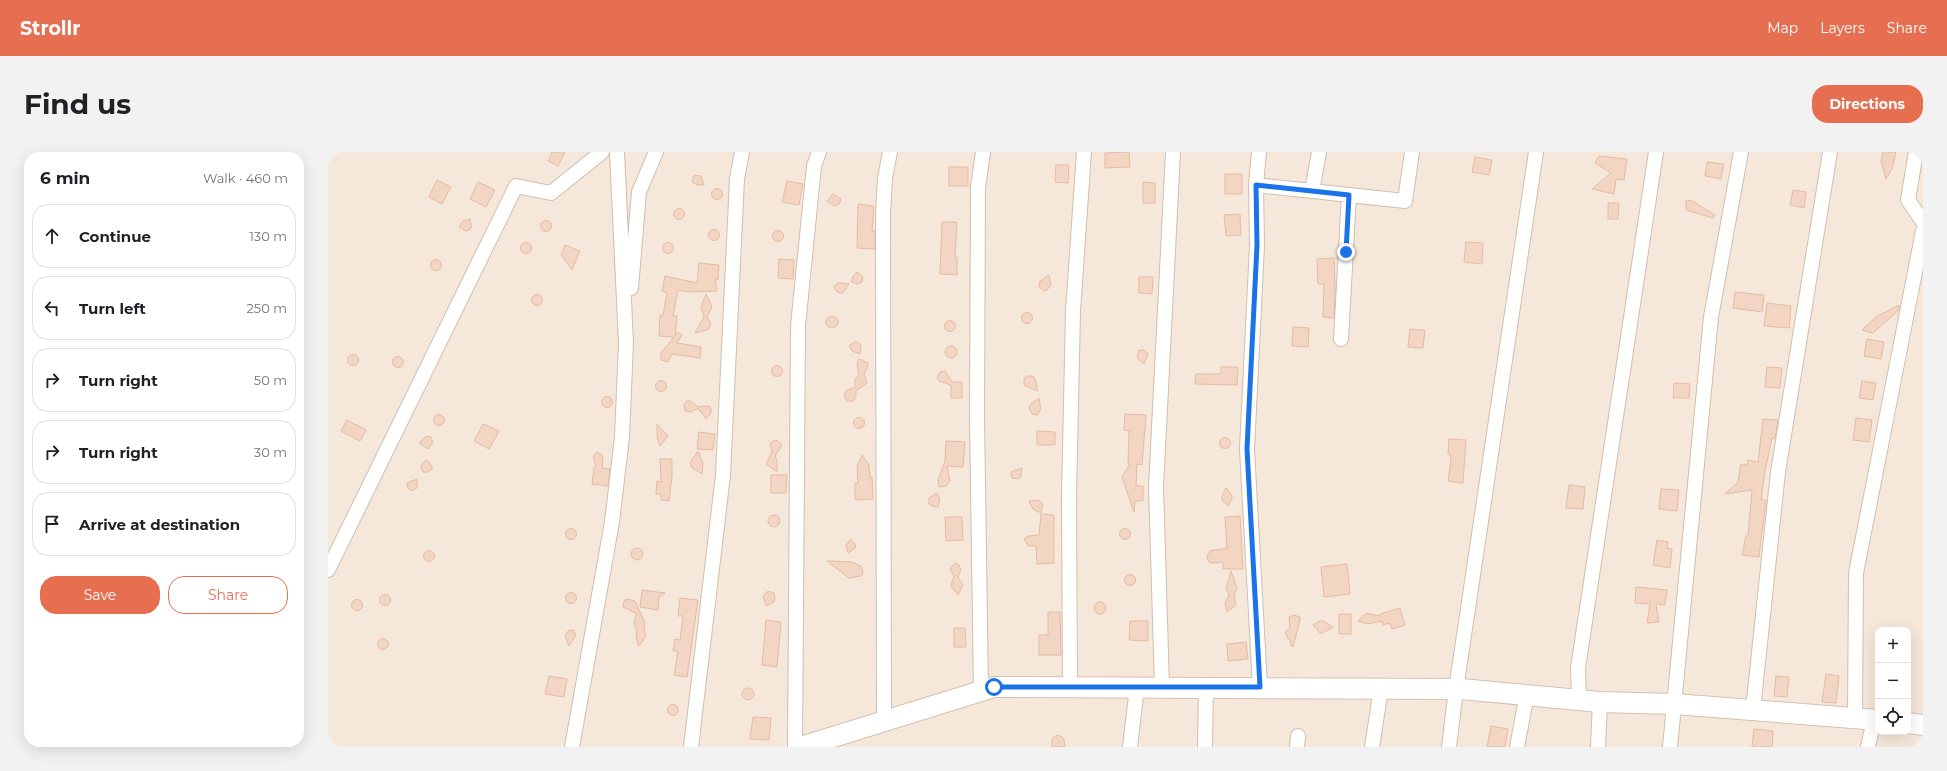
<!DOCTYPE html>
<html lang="en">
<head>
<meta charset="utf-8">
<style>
  body { margin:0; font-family:Montserrat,sans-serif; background:#f2f2f2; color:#202124 }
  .controls { position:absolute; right:12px; bottom:12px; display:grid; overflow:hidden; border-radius:8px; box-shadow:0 4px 16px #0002 }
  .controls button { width:36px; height:36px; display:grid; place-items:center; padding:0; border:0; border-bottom:1px solid #e0e0e0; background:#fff; color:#202124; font:20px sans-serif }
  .stop { position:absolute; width:12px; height:12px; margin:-9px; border:3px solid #1a73e8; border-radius:50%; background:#fff }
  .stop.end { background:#1a73e8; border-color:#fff; box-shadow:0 1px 4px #0008 }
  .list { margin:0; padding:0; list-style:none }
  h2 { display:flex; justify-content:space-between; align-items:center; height:52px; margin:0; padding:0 16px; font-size:17px }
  h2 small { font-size:13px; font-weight:400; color:#757577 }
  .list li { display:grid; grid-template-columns:26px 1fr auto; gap:12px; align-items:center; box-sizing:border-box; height:64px; margin:0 8px 8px; padding:0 8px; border:1px solid #e0e0e0; border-radius:16px }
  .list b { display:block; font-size:15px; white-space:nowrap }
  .list em { font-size:13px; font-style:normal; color:#757577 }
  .actions { display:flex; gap:8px; padding:12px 16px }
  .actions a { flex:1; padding:9px 0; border:1px solid #e76f51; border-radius:16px; text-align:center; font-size:14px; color:#e76f51 }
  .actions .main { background:#e76f51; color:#fff }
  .icon { flex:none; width:22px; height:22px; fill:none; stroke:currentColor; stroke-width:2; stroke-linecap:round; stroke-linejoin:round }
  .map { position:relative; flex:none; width:1595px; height:595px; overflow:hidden; border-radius:16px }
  header { display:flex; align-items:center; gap:24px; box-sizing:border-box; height:56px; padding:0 20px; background:#e76f51; color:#fff }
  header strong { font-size:19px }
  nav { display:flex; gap:22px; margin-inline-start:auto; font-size:14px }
  .intro { display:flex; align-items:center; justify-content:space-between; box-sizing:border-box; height:96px; padding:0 24px }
  h1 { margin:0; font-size:28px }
  .button { padding:10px 18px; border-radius:16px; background:#e76f51; color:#fff; font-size:14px; font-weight:700 }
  main { display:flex; gap:24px; padding:0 24px }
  aside { flex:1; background:#fff; border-radius:16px; box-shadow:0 4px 16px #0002 }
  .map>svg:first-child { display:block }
  .residential { fill:#f5e8da; fill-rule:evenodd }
  .building { fill:#f3d5c3; stroke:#e6bba3 }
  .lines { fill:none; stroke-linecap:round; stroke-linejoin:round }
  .street-casing { stroke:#d1beb0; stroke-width:16 }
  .secondary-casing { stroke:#d6c0b0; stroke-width:22 }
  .street { stroke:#fff; stroke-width:14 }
  .secondary { stroke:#fff; stroke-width:20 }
  .route { stroke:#1a73e8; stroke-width:5 }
</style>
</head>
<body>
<header>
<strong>Strollr</strong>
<nav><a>Map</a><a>Layers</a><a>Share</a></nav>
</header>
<div class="intro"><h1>Find us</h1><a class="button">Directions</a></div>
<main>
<aside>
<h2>6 min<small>Walk · 460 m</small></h2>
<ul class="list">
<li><svg class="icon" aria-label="ahead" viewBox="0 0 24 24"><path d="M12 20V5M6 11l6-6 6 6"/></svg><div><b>Continue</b></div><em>130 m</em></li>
<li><svg class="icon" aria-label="left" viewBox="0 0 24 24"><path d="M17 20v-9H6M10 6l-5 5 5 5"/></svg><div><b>Turn left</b></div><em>250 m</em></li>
<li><svg class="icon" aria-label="right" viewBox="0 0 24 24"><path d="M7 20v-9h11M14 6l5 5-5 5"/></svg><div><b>Turn right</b></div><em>50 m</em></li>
<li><svg class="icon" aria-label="right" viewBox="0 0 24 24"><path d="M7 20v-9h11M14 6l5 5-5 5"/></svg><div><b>Turn right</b></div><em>30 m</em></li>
<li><svg class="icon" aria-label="arrive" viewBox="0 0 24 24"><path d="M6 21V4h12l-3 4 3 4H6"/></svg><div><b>Arrive at destination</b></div></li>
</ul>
<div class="actions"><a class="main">Save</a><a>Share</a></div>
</aside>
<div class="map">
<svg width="1595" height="595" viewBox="0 0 1595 595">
  <rect width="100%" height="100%" fill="#fdf6ec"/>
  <path class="residential" d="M 0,0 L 1595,0 L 1595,595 L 0,595 ZM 1550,478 L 1580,478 L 1580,580 L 1550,580 Z"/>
  <path class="building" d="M 224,0 L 237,0 L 230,14 L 220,9 Z
    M 801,0 L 802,15 L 777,16 L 777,1 Z
    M 1555,0 L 1568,0 L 1564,17 L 1558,27 L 1553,9 Z
    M 1271,4 L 1299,7 L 1296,28 L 1288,27 L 1286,42 L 1264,37 L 1283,21 L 1267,11 Z
    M 1147,5 L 1164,8 L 1161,23 L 1144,20 Z
    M 1379,10 L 1396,12 L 1393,27 L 1377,24 Z
    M 728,13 L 741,13 L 740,31 L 727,30 Z
    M 621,15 L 640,15 L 640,34 L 621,34 Z
    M 897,22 L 914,22 L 914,42 L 897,42 Z
    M 366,23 L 373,24 L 376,33 L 369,33 L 364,30 Z
    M 109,28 L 123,35 L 114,52 L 101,45 Z
    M 459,29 L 475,32 L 471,53 L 454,50 Z
    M 150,30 L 167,38 L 158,55 L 142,47 Z
    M 815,30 L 827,31 L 827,51 L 815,51 Z
    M383.5 42a5.5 5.5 0 1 1 11 0a5.5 5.5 0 1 1-11 0Z
    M 1465,38 L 1478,40 L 1476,56 L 1462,53 Z
    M 505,42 L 513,47 L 511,52 L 506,54 L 499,49 Z
    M 1358,48 L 1364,49 L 1387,63 L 1385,66 L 1358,58 Z
    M 1280,51 L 1291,51 L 1290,67 L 1280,67 Z
    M 530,52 L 546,54 L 544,79 L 547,79 L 547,97 L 529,96 Z
    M345.5 62a5.5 5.5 0 1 1 11 0a5.5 5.5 0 1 1-11 0Z
    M 912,62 L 913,83 L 898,84 L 896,63 Z
    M 142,67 L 144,75 L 141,78 L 138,79 L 131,75 L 135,69 Z
    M212.5 74a5.5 5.5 0 1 1 11 0a5.5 5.5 0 1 1-11 0Z
    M 614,70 L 629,70 L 627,105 L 629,105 L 629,123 L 612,122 Z
    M380.5 83a5.5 5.5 0 1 1 11 0a5.5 5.5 0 1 1-11 0Z
    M444.5 84a5.5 5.5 0 1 1 11 0a5.5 5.5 0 1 1-11 0Z
    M 1138,90 L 1155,91 L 1154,112 L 1136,110 Z
    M192.5 96a5.5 5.5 0 1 1 11 0a5.5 5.5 0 1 1-11 0Z
    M334.5 96a5.5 5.5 0 1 1 11 0a5.5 5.5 0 1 1-11 0Z
    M 237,93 L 252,99 L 244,118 L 233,103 Z
    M 1006,106 L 1007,135 L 1006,166 L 995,165 L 996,132 L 990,132 L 989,107 Z
    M 451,107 L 466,108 L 465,127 L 450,126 Z
    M102.5 113a5.5 5.5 0 1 1 11 0a5.5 5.5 0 1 1-11 0Z
    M 371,111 L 391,113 L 390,128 L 387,127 L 389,139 L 362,140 L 350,138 L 345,164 L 349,164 L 347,184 L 350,180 L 354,183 L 349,191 L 373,195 L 372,206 L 344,202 L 340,210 L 333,208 L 333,201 L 346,185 L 331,184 L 332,163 L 335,163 L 339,141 L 334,139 L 337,124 L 369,131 Z
    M 529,120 L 535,125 L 534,130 L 530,132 L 523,130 L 525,124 Z
    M 721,123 L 723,133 L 719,138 L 716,139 L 711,135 L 711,133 L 712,129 Z
    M 811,125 L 825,125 L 824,142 L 811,141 Z
    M 509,131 L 512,131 L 521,132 L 515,141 L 512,141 L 508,139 L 506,135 Z
    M 1407,140 L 1436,143 L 1434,160 L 1405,156 Z
    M 378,142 L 384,155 L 379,165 L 383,172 L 381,177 L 367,181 L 376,165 L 373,155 Z
    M203.5 148a5.5 5.5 0 1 1 11 0a5.5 5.5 0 1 1-11 0Z
    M 1439,151 L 1463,154 L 1461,176 L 1436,174 Z
    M 1571,153 L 1571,158 L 1545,181 L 1534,178 L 1548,165 Z
    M693.5 166a5.5 5.5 0 1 1 11 0a5.5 5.5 0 1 1-11 0Z
    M498 170a6 6 0 1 1 12 0a6 6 0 1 1-12 0Z
    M616.5 174a5.5 5.5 0 1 1 11 0a5.5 5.5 0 1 1-11 0Z
    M 965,175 L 981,176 L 980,195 L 964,194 Z
    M 1082,177 L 1097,178 L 1095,196 L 1080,195 Z
    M 1539,187 L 1556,190 L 1553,207 L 1536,204 Z
    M 528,189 L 533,193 L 532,202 L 524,199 L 521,194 Z
    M617 200a6 6 0 1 1 12 0a6 6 0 1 1-12 0Z
    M 811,198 L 816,198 L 820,202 L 816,212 L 809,206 Z
    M19.5 208a5.5 5.5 0 1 1 11 0a5.5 5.5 0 1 1-11 0Z
    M64.5 210a5.5 5.5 0 1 1 11 0a5.5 5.5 0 1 1-11 0Z
    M 531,207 L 540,211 L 539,217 L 536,221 L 539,231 L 528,239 L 528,245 L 525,249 L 520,249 L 518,248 L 516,242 L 518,239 L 527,235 L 527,227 L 531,223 L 529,213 Z
    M443.5 219a5.5 5.5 0 1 1 11 0a5.5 5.5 0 1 1-11 0Z
    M 893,215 L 910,215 L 909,233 L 867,232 L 868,222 L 893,222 Z
    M 1439,215 L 1454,216 L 1452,236 L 1437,235 Z
    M 617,219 L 624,230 L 634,230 L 634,246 L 623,246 L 623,233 L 611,229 L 609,226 L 612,220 Z
    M 698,224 L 705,224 L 707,227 L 710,239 L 696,233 L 696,227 Z
    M327.5 234a5.5 5.5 0 1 1 11 0a5.5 5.5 0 1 1-11 0Z
    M 1534,229 L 1548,231 L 1545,248 L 1531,246 Z
    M 1346,231 L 1362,232 L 1361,246 L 1345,246 Z
    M273.5 250a5.5 5.5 0 1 1 11 0a5.5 5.5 0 1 1-11 0Z
    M 711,246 L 713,257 L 709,263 L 704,262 L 701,256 L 702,253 Z
    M 359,249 L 363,249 L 370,255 L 381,254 L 383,257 L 383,261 L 378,267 L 370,256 L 363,260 L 357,259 L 356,253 Z
    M 797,262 L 818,263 L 814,313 L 809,312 L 808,334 L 815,334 L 815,349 L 807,349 L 806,360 L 794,325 L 802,312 L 800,312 L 801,279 L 796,278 Z
    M105.5 268a5.5 5.5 0 1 1 11 0a5.5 5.5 0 1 1-11 0Z
    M525.5 271a5.5 5.5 0 1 1 11 0a5.5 5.5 0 1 1-11 0Z
    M 1528,266 L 1544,268 L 1541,290 L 1525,288 Z
    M 1435,267 L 1450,268 L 1447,286 L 1444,286 L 1437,319 L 1433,348 L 1438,348 L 1431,405 L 1414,403 L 1418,384 L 1420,384 L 1424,338 L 1397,342 L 1410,330 L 1413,312 L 1419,313 L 1420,308 L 1430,310 Z
    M 19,268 L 38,278 L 32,289 L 13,279 Z
    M 155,272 L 171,279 L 161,297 L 146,289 Z
    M 329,272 L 340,284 L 332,294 L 329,285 Z
    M 709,279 L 727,280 L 727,293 L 709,293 Z
    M 371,280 L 387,282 L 385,298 L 369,297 Z
    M 102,284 L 105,290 L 100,297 L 91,291 L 97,285 Z
    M891.5 291a5.5 5.5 0 1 1 11 0a5.5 5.5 0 1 1-11 0Z
    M 1121,287 L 1138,288 L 1135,331 L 1120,329 L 1123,308 L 1122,302 L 1120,302 Z
    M 447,288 L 450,289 L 454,293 L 447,304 L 449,309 L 449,320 L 438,312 L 444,300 L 442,291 Z
    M 618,289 L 637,290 L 635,315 L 619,314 L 622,329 L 618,334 L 611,335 L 610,328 L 617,309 Z
    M 370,299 L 375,311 L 374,322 L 364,316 L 362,311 Z
    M 269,300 L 275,304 L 274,316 L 282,317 L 280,334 L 264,332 L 266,315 L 268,315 L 265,304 Z
    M 534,303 L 541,313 L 542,325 L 544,325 L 545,347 L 527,348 L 527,331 L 530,331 L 529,314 Z
    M 332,307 L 344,307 L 344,324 L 341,349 L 333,348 L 333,342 L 328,342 L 329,329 L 333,330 Z
    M 99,308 L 104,314 L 104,317 L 100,320 L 95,320 L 93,315 L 94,312 Z
    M 694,316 L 693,325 L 691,327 L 684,326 L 683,320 Z
    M 443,323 L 459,323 L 458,341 L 443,341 Z
    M 89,327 L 89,336 L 83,339 L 80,336 L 79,331 Z
    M 1241,333 L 1257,335 L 1255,357 L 1238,356 Z
    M 898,336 L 904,343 L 904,346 L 900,354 L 894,348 L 894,344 Z
    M 1333,337 L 1351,338 L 1349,359 L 1331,357 Z
    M 609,341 L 612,348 L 610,355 L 604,354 L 601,352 L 601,346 Z
    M 710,348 L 715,352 L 713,361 L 705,357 L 701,349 Z
    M 713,362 L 726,363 L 726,411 L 709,412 L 708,394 L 700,394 L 696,387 L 700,384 L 711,383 Z
    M440 369a6 6 0 1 1 12 0a6 6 0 1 1-12 0Z
    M 912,364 L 915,417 L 895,417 L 895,410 L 883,411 L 880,409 L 879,404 L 882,399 L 899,396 L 897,365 Z
    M 617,365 L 634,365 L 635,388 L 618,389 Z
    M791.5 382a5.5 5.5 0 1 1 11 0a5.5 5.5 0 1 1-11 0Z
    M237.5 382a5.5 5.5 0 1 1 11 0a5.5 5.5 0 1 1-11 0Z
    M 523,387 L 528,393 L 527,396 L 520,401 L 518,393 Z
    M 1329,388 L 1340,390 L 1339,396 L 1344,397 L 1342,416 L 1325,413 Z
    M303 402a6 6 0 1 1 12 0a6 6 0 1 1-12 0Z
    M95.5 404a5.5 5.5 0 1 1 11 0a5.5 5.5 0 1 1-11 0Z
    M 499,409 L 524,410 L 534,415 L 535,421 L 533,424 L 521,426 Z
    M 627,411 L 631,413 L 633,418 L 630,425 L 635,433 L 630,443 L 623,434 L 626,424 L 622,417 Z
    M 1019,412 L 1022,442 L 996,445 L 993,415 Z
    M 903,419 L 909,436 L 906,442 L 908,453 L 899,460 L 897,451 L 901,443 L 898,437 Z
    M796.5 428a5.5 5.5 0 1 1 11 0a5.5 5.5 0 1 1-11 0Z
    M 1308,435 L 1339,438 L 1337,453 L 1328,452 L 1331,470 L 1319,471 L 1322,452 L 1307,451 Z
    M 314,438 L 337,441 L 331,445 L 330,458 L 312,455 Z
    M 440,439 L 446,441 L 447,447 L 446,450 L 438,454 L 435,444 Z
    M237.5 446a5.5 5.5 0 1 1 11 0a5.5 5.5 0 1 1-11 0Z
    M51.5 448a5.5 5.5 0 1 1 11 0a5.5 5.5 0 1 1-11 0Z
    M 352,446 L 370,448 L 359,525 L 346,523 L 350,499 L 345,499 L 347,487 L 352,488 L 355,464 L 350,464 Z
    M 299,447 L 307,449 L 317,471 L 316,478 L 318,484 L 311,494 L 308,486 L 309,478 L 306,472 L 308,461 L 295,455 L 296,449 Z
    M23.5 453a5.5 5.5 0 1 1 11 0a5.5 5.5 0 1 1-11 0Z
    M766 456a6 6 0 1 1 12 0a6 6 0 1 1-12 0Z
    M 1072,456 L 1077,473 L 1064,477 L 1062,471 L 1055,473 L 1054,469 L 1040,472 L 1030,469 L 1038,461 L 1052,464 L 1052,462 Z
    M 720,460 L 732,460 L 733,503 L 711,503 L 711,483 L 720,483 Z
    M 1011,462 L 1023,462 L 1023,482 L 1011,482 Z
    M 966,463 L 972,465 L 972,468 L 965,495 L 963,494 L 962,487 L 960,487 L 957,480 L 962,476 L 961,465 Z
    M 438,468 L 453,470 L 449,515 L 434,513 Z
    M 802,469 L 820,469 L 820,489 L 801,488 Z
    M 992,469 L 995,469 L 1005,475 L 995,481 L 992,481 L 985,473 Z
    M 626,476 L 637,476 L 638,495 L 626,495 Z
    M 242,478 L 245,478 L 248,483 L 241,494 L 237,484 L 240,479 Z
    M49.5 492a5.5 5.5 0 1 1 11 0a5.5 5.5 0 1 1-11 0Z
    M 918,490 L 920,507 L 900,509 L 899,492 Z
    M 1498,522 L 1511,524 L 1508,551 L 1494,550 Z
    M 221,524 L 239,527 L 236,545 L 217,542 Z
    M 1448,524 L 1461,525 L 1459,545 L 1446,544 Z
    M414 542a6 6 0 1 1 12 0a6 6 0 1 1-12 0Z
    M339.5 558a5.5 5.5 0 1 1 11 0a5.5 5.5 0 1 1-11 0Z
    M 425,565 L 443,566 L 441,588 L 422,587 Z
    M 1163,574 L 1180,577 L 1177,595 L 1159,595 Z
    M 1426,577 L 1445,579 L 1444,595 L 1424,595 Z
    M 731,583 L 736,587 L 737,595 L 724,595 L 724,587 L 727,584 Z"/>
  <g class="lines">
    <g class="street-casing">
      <path id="street" d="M 931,0 L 928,33 L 929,93 L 919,297 L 932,535
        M 1588,0 L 1580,48 L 1595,70
        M 928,33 L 1077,49 L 1084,0
        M 984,39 L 991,0
        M 303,136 L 311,40 L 328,0
        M 1013,187 L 1021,43
        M 0,418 L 188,34 L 223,41 L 274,0
        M 742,535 L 741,345 L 745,159 L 756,0
        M 834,535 L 828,335 L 845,0
        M 653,539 L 649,265 L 650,35 L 655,0
        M 1251,547 L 1250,516 L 1328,0
        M 1425,558 L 1450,320 L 1502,0
        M 1527,565 L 1528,421 L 1595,79
        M 556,569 L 555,62 L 557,26 L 562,0
        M 244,595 L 284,370 L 294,285 L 298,191 L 289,0
        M 363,595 L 395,323 L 409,27 L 414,0
        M 467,595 L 470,174 L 486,14 L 491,0
        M 802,595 L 809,535
        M 877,595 L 878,535
        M 969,595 L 970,584
        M 1044,595 L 1053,537
        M 1121,595 L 1128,537 L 1208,0
        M 1189,595 L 1199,542
        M 1270,595 L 1272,550
        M 1342,595 L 1383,165 L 1413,0
        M 1540,595 L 1546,568"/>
    </g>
    <g class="secondary-casing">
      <path id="secondary" d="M 1580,571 L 1595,573
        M 473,595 L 666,535 L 1133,537 L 1272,550 L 1347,552 L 1550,568"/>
    </g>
    <use href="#street" class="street"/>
    <use href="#secondary" class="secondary"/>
  </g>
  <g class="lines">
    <path class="route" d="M 666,535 L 932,535 L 919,297 L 929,93 L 928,33 L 1021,43 L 1018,100"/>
  </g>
</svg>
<div class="controls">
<button>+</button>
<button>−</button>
<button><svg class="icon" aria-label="locate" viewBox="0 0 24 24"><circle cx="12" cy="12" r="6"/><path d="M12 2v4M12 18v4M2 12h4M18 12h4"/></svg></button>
</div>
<div class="stop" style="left:666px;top:535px"></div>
<div class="stop end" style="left:1018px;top:100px"></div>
</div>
</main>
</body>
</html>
